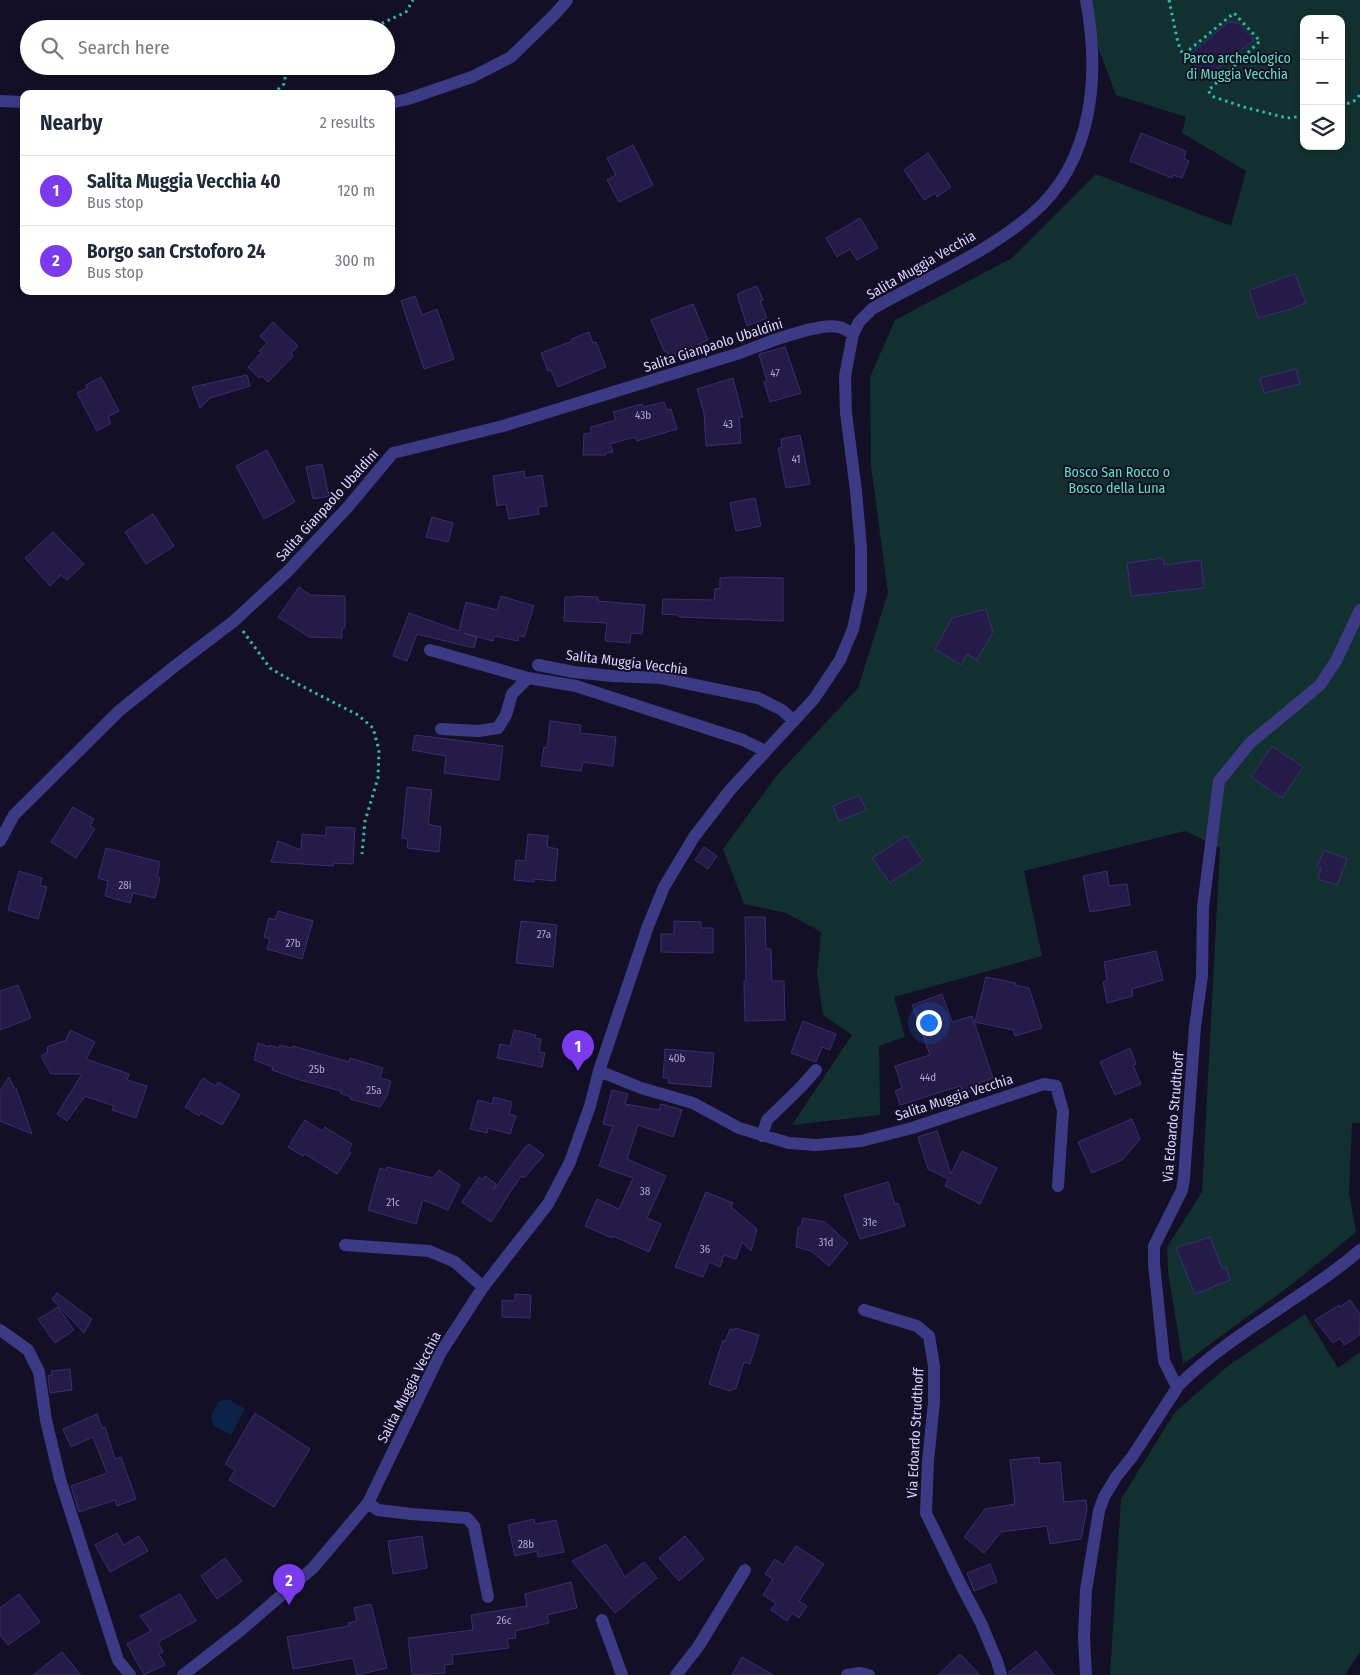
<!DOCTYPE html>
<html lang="en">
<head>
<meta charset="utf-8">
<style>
  body { margin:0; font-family:"Fira Sans Condensed",sans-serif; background:#f6f6f7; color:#1f2937 }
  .controls { position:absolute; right:15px; top:15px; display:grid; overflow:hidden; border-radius:10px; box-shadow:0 2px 8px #0003 }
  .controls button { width:45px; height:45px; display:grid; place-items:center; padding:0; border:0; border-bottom:1px solid #e0e1e3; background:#fff; color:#1f2937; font:25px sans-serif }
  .you { position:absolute; left:928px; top:1022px; width:18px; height:18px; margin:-12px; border:4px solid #fff; border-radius:50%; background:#1a73e8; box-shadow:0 0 0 8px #1a73e833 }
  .badge { display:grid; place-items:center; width:32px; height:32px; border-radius:50%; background:#7c3aed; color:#fff; font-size:16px; font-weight:700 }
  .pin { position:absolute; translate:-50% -41px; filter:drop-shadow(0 1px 2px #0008) }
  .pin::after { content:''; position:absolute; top:26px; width:18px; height:15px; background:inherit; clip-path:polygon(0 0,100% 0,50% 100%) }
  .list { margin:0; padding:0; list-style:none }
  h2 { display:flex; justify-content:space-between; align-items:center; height:65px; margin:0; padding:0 20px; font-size:21px }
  h2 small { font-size:16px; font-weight:400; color:#747a83 }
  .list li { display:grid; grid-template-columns:32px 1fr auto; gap:15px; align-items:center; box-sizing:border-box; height:70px; padding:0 20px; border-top:1px solid #e0e1e3 }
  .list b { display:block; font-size:19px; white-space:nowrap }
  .list p { margin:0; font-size:16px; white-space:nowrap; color:#747a83 }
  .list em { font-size:16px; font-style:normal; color:#747a83 }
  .icon { flex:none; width:28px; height:28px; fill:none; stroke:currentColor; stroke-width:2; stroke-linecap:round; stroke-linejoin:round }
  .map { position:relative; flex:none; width:1360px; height:1675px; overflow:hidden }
  .search { position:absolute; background:#fff; box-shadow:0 2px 8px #0003; left:20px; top:20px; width:375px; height:55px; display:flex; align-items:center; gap:12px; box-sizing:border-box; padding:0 18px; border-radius:28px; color:#747a83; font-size:19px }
  .panel { position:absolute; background:#fff; box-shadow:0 2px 8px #0003; left:20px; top:90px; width:375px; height:205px; border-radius:10px }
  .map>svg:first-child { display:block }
  .green { fill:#12302f; fill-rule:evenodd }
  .water { fill:#0c2248 }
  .building { fill:#241b47; stroke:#3b2d73 }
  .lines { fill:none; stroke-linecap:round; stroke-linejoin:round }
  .path { stroke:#2fb8b0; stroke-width:3; stroke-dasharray:2.5 4; stroke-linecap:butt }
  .minor { stroke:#3d3a85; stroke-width:12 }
  .labels { text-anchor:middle; stroke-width:4; stroke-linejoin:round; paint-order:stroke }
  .number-label { font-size:11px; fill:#aca6d1 }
  .park-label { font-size:14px; fill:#5fe0c0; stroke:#130f26 }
  .street-label { font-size:14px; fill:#d9d4ff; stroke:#130f26 }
</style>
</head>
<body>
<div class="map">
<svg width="1360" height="1675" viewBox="0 0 1360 1675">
  <rect width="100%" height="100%" fill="#130f26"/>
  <path class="green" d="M 1080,0 L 1360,0 L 1360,1123 L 1352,1123 L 1349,1193 L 1356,1232 L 1295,1282 L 1183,1364 L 1168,1271 L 1167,1247 L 1202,1192 L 1220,848 L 1185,831 L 1024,871 L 1042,956 L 894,997 L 905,1037 L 879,1046 L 880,1115 L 792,1125 L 852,1035 L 823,1015 L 817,974 L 821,932 L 786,913 L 744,904 L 723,849 L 778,774 L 858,688 L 888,593 L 871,466 L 870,377 L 895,320 L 1012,258 L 1096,174 L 1231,226 L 1246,171 L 1182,133 L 1186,117 L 1116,95 ZM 1304,19 L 1341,19 L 1341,146 L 1304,146 Z
    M 1305,1314 L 1338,1368 L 1360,1352 L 1360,1652 L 1345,1675 L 1110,1675 L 1121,1499 L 1175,1412 L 1228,1366 Z"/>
  <path class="water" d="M 228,1399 L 245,1409 L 231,1435 L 213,1425 L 211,1416 L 218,1402 Z"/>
  <path class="building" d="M 1228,22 L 1239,23 L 1254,40 L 1207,76 L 1197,68 L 1192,53 Z
    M 1141,133 L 1186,151 L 1184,159 L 1189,161 L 1182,178 L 1173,175 L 1172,178 L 1130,161 Z
    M 633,145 L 653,185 L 619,202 L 607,180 L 616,175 L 607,158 Z
    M 928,153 L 951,187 L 937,197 L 935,193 L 924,200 L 904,170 Z
    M 860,218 L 878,248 L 857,260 L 850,249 L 837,257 L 826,238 Z
    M 1295,274 L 1306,303 L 1288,310 L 1258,318 L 1249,290 Z
    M 757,286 L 763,300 L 760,301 L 767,318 L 747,326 L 737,294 Z
    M 415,296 L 422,315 L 437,309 L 454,359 L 424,369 L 401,301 Z
    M 693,304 L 708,340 L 699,344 L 700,346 L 670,359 L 668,353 L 664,351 L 651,320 Z
    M 273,322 L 298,346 L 291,353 L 293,356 L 268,382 L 262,376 L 259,378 L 248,367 L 261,353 L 259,351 L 267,343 L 260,336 Z
    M 589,332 L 593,343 L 596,342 L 606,367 L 558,387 L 551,370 L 548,371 L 541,353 L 572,341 L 572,339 Z
    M 785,347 L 801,393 L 770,402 L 764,382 L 767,381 L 759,354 Z
    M 1296,369 L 1300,384 L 1264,393 L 1260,378 Z
    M 247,375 L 250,386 L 210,398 L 200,408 L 192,387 Z
    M 101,377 L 119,411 L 108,417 L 111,423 L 97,431 L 77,393 L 87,388 L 86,385 Z
    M 733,378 L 743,417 L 739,417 L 741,443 L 706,446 L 704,413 L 697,389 Z
    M 664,402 L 667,410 L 671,409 L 677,429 L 637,441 L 635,437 L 610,444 L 613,452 L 606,453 L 606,455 L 583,455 L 584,434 L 591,433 L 591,427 L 616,420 L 613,412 L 642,404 L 643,407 Z
    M 800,435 L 810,484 L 786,488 L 778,448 L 782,447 L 781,439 Z
    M 267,450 L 295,502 L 264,519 L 236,466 Z
    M 322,464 L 329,496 L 313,499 L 306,467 Z
    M 524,471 L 525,478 L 542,475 L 547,506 L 538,507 L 539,514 L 509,519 L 506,504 L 497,506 L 493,476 Z
    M 755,498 L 761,526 L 736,531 L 730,503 Z
    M 153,514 L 174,546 L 146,564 L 125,532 Z
    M 432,517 L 453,523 L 448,542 L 426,537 Z
    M 53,532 L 84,564 L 67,580 L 61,575 L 50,586 L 25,558 Z
    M 1163,558 L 1164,565 L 1201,560 L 1204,588 L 1131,596 L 1127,563 Z
    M 734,577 L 783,578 L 783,621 L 679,617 L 678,615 L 662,614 L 663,599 L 714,600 L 715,589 L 720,588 L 720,578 Z
    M 299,587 L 310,595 L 345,596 L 345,628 L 342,628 L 342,638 L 309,637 L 278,617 Z
    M 501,596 L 534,606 L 524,637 L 519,635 L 518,641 L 494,636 L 493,641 L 464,633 L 477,638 L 474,648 L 417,634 L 407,661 L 393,656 L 409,613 L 459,631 L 466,602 L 497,610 Z
    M 575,596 L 598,597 L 598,601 L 645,605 L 642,634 L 631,633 L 630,643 L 605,641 L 607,623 L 564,621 L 565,597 L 575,597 Z
    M 986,609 L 993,632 L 977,660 L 967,654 L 961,665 L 935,649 L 952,618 Z
    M 550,721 L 581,725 L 580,733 L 616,737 L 613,766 L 583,762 L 581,771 L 541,766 L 544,747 L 547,748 Z
    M 415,735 L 503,746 L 499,780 L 444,773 L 446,756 L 412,750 Z
    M 1272,746 L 1303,767 L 1282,798 L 1251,777 Z
    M 407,787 L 432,790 L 428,824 L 441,827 L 439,852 L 407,848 L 408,839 L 402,838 Z
    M 859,795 L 866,810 L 839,821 L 833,806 Z
    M 73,807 L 94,819 L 90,826 L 95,829 L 76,858 L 51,842 Z
    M 326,827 L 355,828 L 353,864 L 334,863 L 333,866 L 271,862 L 278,841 L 301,850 L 302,834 L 326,836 Z
    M 528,834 L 548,836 L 547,847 L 558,849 L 555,881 L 534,879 L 534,882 L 514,880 L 516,860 L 525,861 Z
    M 906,836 L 923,861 L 890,883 L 872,858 Z
    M 704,847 L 717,856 L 708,869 L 695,860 Z
    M 106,848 L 160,862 L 157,876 L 160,878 L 155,898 L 133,893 L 130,903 L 105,896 L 108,881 L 98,878 Z
    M 1324,850 L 1347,859 L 1337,885 L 1318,879 L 1321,868 L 1317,867 Z
    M 19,871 L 42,878 L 40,885 L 47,887 L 38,919 L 8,910 Z
    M 1107,871 L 1109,886 L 1127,884 L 1130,905 L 1090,912 L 1083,876 Z
    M 278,911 L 313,921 L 302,959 L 267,949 L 270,939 L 264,937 L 269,918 L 275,920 Z
    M 745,917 L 765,917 L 766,949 L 771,949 L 772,981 L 784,981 L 785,1020 L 745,1021 L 744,981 L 746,981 Z
    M 521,921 L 557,925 L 553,967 L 516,963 Z
    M 674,921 L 701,922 L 701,928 L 713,928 L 713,953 L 661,952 L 661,934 L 674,934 Z
    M 1156,951 L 1163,980 L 1132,989 L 1133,996 L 1107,1003 L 1103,982 L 1107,980 L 1104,962 Z
    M 986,977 L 1016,983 L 1015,985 L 1029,988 L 1042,1028 L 1015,1036 L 1013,1030 L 975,1022 Z
    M 18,985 L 31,1018 L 0,1030 L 0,991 Z
    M 942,994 L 952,1022 L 972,1016 L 993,1078 L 979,1083 L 981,1088 L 963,1094 L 960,1086 L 900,1105 L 895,1091 L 902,1088 L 895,1066 L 930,1055 L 912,1005 Z
    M 803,1021 L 836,1034 L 830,1050 L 822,1047 L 816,1062 L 791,1053 Z
    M 70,1030 L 95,1042 L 86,1059 L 129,1074 L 127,1080 L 147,1086 L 136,1118 L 112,1110 L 114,1106 L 85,1096 L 67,1121 L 57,1114 L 82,1074 L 51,1074 L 41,1056 L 48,1052 L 47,1047 L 66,1040 Z
    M 514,1030 L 536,1035 L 535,1038 L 541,1039 L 539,1052 L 545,1053 L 542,1067 L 497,1058 L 500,1044 L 510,1046 Z
    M 258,1043 L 269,1047 L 269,1045 L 279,1048 L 280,1045 L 292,1048 L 293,1046 L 349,1062 L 350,1058 L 383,1068 L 380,1078 L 391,1081 L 387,1096 L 380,1107 L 350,1099 L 351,1097 L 340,1093 L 341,1091 L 300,1080 L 272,1070 L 273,1067 L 254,1060 Z
    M 1130,1048 L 1136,1064 L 1133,1065 L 1141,1084 L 1115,1095 L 1100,1062 Z
    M 665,1049 L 714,1053 L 711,1087 L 668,1083 L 669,1078 L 663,1078 Z
    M 9,1077 L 14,1088 L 16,1088 L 32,1134 L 0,1121 L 0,1091 Z
    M 203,1078 L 215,1086 L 218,1082 L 240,1095 L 222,1125 L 201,1113 L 199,1116 L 185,1107 Z
    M 612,1090 L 628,1094 L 625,1104 L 659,1110 L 661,1104 L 682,1110 L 673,1137 L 638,1125 L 627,1159 L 666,1176 L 647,1218 L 661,1224 L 649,1252 L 613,1236 L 612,1238 L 585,1226 L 597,1199 L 619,1209 L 633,1178 L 599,1166 L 613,1126 L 603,1124 Z
    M 494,1097 L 512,1102 L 509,1114 L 516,1116 L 510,1134 L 488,1128 L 487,1133 L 470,1129 L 478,1100 L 492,1104 Z
    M 1132,1119 L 1140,1139 L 1122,1160 L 1092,1173 L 1078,1142 Z
    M 305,1120 L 322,1131 L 325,1127 L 352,1144 L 348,1151 L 351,1153 L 337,1174 L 305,1154 L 303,1156 L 288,1147 Z
    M 937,1131 L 951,1174 L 962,1151 L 997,1168 L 980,1204 L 945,1186 L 948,1179 L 928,1169 L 918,1137 Z
    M 529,1144 L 544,1155 L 524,1178 L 521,1176 L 491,1222 L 462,1202 L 479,1177 L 483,1180 L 485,1176 L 496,1184 L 494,1189 L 525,1147 Z
    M 387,1167 L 433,1178 L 439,1170 L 460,1185 L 448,1210 L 423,1200 L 416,1224 L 368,1210 L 380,1168 L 386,1170 Z
    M 888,1182 L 895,1204 L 898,1203 L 905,1226 L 860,1239 L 844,1195 Z
    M 706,1192 L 733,1203 L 731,1207 L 757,1229 L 751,1251 L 742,1242 L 736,1259 L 724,1255 L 720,1267 L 709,1262 L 703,1277 L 675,1267 Z
    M 803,1218 L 825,1222 L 848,1243 L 829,1266 L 811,1251 L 796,1247 L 798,1227 L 801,1227 Z
    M 1210,1237 L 1222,1268 L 1226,1267 L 1230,1280 L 1195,1294 L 1176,1248 L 1190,1242 L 1190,1244 Z
    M 57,1293 L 92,1319 L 84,1333 L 52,1299 Z
    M 515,1294 L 531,1295 L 530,1318 L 502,1317 L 502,1300 L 515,1301 Z
    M 1350,1300 L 1360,1314 L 1360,1335 L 1344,1345 L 1340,1338 L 1333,1343 L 1315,1320 L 1339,1305 L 1340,1307 Z
    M 58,1307 L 74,1330 L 55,1343 L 38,1319 Z
    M 735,1328 L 759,1335 L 750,1364 L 744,1362 L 736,1388 L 730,1391 L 709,1384 L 723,1340 L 725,1341 L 730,1329 L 735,1330 Z
    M 70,1369 L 72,1390 L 50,1393 L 48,1376 L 52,1375 L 51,1371 Z
    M 255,1413 L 310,1449 L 274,1507 L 229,1480 L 235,1470 L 225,1464 Z
    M 97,1414 L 102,1428 L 105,1427 L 115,1459 L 121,1457 L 136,1499 L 117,1506 L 115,1500 L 79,1512 L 71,1486 L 107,1473 L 93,1437 L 71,1447 L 63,1429 Z
    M 1039,1457 L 1040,1464 L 1060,1462 L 1064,1502 L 1086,1500 L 1087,1510 L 1081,1539 L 1050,1544 L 1047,1526 L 1001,1532 L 984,1553 L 964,1537 L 985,1509 L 1015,1504 L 1010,1460 Z
    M 534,1519 L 535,1524 L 556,1520 L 564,1552 L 538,1557 L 537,1551 L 515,1556 L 508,1525 Z
    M 117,1533 L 124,1545 L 139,1536 L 148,1551 L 110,1572 L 95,1545 Z
    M 422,1536 L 427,1568 L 393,1574 L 388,1541 Z
    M 685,1536 L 704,1559 L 679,1581 L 659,1558 Z
    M 606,1544 L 625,1577 L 644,1562 L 657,1578 L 615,1613 L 572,1561 Z
    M 796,1546 L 824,1564 L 799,1601 L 807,1606 L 799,1618 L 792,1613 L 787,1621 L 771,1610 L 776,1603 L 763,1595 L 773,1579 L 765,1574 L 775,1559 L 783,1565 Z
    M 225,1558 L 242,1581 L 217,1599 L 201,1576 Z
    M 990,1564 L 997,1582 L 974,1591 L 967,1573 Z
    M 571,1582 L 577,1608 L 547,1615 L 549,1623 L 515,1631 L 516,1638 L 507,1639 L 509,1648 L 452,1655 L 453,1664 L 444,1665 L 445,1673 L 412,1675 L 408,1638 L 473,1630 L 471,1615 L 527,1606 L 525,1594 Z
    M 19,1594 L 40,1622 L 8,1645 L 0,1635 L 0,1608 Z
    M 180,1594 L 196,1621 L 158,1642 L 163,1652 L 159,1654 L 165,1665 L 144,1675 L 127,1644 L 151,1631 L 140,1616 Z
    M 371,1604 L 387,1668 L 357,1675 L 353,1658 L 293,1669 L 287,1637 L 349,1626 L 348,1623 L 357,1621 L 354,1608 Z
    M 1036,1651 L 1054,1675 L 1009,1675 L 1009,1672 Z
    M 62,1652 L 81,1675 L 33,1675 Z
    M 960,1654 L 980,1675 L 938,1675 Z
    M 742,1657 L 773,1675 L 732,1675 Z"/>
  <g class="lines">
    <path class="path" d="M 1169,0 L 1178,43 L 1183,55 L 1234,13 L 1260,41 L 1208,91 L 1214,97 L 1244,107 L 1287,118 L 1304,116
      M 370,29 L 406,12 L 413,0
      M 273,94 L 284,84 L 287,66
      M 1341,106 L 1354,101 L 1360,95
      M 243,631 L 270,668 L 292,681 L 358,715 L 373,728 L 379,750 L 378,778 L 365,821 L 362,854"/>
    <path class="minor" d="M 0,101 L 24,102
      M 391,103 L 408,99 L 472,77 L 511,57 L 555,14 L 567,0
      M 430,650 L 528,678 L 576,686 L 743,740 L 765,751
      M 538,665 L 574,672 L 612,676 L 661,678 L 758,698 L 782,710 L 794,721
      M 441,729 L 478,731 L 498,728 L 506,715 L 512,694 L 528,678
      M 0,841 L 14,815 L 119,711 L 175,666 L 234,621 L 287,572 L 347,508 L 393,453 L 503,426 L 740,353 C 760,345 820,322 839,327 C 844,328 849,332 853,334
      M 599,1071 L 641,1088 L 693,1103 L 739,1128 L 789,1143 L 816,1145 L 861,1141 L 912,1128 L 1044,1084 L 1056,1086 L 1063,1111 L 1058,1186
      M 762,1136 L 767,1120 L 800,1088 L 816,1070
      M 345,1245 L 429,1251 L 455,1262 L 483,1287
      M 864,1310 L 917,1326 L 929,1336 L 934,1366 L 934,1402 L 928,1461 L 926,1513 L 962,1587 L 981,1623 L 997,1661 L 1001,1675
      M 0,1330 L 28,1350 L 39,1372 L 46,1420 L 60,1479 L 118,1660 L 130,1675
      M 1179,1385 L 1175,1383 L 1164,1361 L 1154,1264 L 1154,1246 L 1182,1190 L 1184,1178 L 1195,1027 L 1202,976 L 1203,907 L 1219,781 L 1250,743 L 1320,685 L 1336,661 L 1360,610
      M 368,1503 L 378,1510 L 411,1514 L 467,1518 L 474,1526 L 488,1597
      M 602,1620 L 622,1675
      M 183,1675 L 241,1630 L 313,1568 L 368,1503 L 441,1352 L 483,1287 L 548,1204 L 570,1162 L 590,1106 L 599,1071 L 648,926 L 664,887 L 694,837 L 730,790 L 814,699 L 840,660 L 853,629 L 861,591 L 861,548 L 856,491 L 846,413 L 845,376 L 853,334 L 859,322 L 872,309 C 925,279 985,254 1032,214 C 1094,161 1100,74 1086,0
      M 676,1675 L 698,1647 L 745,1570
      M 847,1675 L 860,1673 L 869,1675
      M 1086,1675 L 1084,1638 L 1086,1590 L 1099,1511 L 1104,1497 L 1116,1477 L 1132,1457 L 1179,1385 C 1210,1354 1249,1329 1286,1304 C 1311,1287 1337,1271 1360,1250"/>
  </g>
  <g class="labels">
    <g class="number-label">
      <text x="775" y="377">47</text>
      <text x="643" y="419">43b</text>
      <text x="728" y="428">43</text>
      <text x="796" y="463">41</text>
      <text x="125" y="889">28i</text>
      <text x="544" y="938">27a</text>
      <text x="293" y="947">27b</text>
      <text x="677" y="1062">40b</text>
      <text x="317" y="1073">25b</text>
      <text x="928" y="1081">44d</text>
      <text x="374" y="1094">25a</text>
      <text x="645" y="1195">38</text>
      <text x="393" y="1206">21c</text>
      <text x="870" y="1226">31e</text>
      <text x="826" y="1246">31d</text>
      <text x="705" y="1253">36</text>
      <text x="526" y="1548">28b</text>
      <text x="504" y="1624">26c</text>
    </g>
    <g class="park-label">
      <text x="1237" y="63">Parco archeologico<tspan x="1237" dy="16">di Muggia Vecchia</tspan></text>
      <text x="1117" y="477">Bosco San Rocco o<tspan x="1117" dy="16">Bosco della Luna</tspan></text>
    </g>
    <g class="street-label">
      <text transform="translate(921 265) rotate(-30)" y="5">Salita Muggia Vecchia</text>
      <text transform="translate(713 345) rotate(-18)" y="5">Salita Gianpaolo Ubaldini</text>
      <text transform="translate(327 505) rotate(-48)" y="5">Salita Gianpaolo Ubaldini</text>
      <text transform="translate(627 662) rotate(7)" y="5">Salita Muggia Vecchia</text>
      <text transform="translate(954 1097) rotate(-18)" y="5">Salita Muggia Vecchia</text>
      <text transform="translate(1173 1117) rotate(-85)" y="5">Via Edoardo Strudthoff</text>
      <text transform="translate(409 1387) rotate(-63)" y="5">Salita Muggia Vecchia</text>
      <text transform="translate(915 1433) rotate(-87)" y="5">Via Edoardo Strudthoff</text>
    </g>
  </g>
</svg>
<div class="controls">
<button>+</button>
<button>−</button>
<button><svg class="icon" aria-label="layers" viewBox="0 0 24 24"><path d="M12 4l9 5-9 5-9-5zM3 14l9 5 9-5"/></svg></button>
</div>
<div class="you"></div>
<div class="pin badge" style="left:578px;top:1071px">1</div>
<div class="pin badge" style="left:289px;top:1605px">2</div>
<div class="search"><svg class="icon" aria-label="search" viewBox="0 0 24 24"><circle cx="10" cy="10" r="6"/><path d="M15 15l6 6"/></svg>Search here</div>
<section class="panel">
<h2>Nearby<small>2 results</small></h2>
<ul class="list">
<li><span class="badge">1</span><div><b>Salita Muggia Vecchia 40</b><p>Bus stop</p></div><em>120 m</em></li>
<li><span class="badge">2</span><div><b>Borgo san Crstoforo 24</b><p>Bus stop</p></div><em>300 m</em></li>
</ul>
</section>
</div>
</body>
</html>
